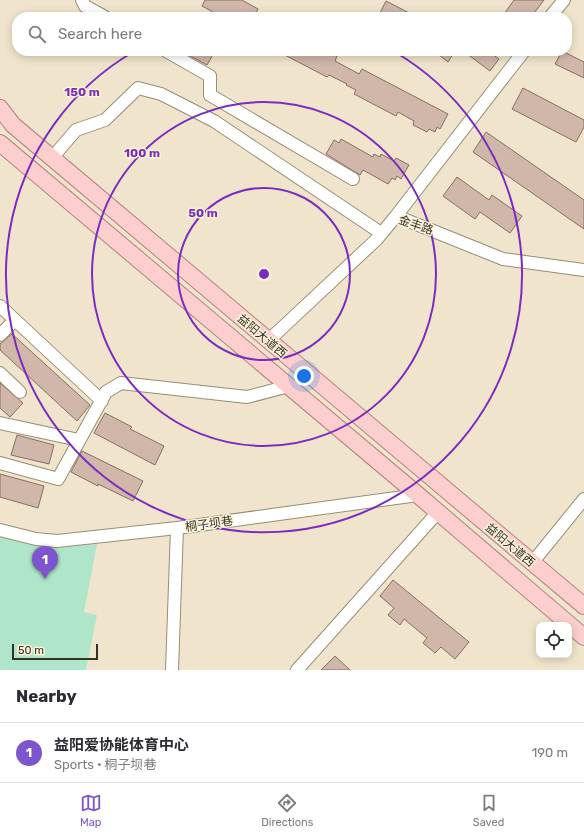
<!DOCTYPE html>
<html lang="en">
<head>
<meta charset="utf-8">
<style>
  body { margin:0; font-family:Rubik,"Noto Sans SC",sans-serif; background:#f2f2f3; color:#2b2b33 }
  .controls { position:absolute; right:12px; bottom:12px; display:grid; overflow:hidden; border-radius:8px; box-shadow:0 2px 10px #0003 }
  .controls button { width:36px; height:36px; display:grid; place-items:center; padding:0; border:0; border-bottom:1px solid #e1e1e2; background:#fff; color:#2b2b33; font:20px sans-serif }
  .scale { position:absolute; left:12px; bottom:10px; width:86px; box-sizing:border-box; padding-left:4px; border:2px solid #353127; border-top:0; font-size:11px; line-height:14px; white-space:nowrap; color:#353127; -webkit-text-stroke:3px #fdf3d9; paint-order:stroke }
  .you { position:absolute; left:304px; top:376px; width:14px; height:14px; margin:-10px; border:3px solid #fff; border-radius:50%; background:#1a73e8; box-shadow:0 0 0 6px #1a73e833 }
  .badge { display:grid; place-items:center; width:26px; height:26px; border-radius:50%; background:#7d55ce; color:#fff; font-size:13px; font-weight:700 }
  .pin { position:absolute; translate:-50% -33px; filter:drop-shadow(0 1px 2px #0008) }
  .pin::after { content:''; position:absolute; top:21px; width:14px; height:12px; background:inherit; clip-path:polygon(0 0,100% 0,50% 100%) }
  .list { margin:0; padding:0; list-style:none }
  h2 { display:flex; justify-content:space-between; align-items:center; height:52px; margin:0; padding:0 16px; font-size:17px }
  h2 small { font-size:13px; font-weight:400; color:#7c7c81 }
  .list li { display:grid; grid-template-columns:26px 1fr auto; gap:12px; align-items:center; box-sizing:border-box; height:60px; padding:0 16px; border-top:1px solid #e1e1e2 }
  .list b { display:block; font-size:15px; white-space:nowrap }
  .list p { margin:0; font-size:13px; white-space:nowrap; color:#7c7c81 }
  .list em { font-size:13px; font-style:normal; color:#7c7c81 }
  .icon { flex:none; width:22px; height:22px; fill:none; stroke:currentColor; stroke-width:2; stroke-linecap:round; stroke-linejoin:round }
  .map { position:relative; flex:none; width:584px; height:670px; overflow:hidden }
  .search { position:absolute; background:#fff; box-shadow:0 2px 10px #0003; left:12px; right:12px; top:12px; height:44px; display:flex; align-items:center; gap:10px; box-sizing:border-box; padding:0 14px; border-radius:16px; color:#7c7c81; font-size:15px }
  .sheet { height:112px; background:#fff }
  nav { display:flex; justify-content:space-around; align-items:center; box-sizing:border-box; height:56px; border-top:1px solid #e1e1e2; background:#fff; font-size:11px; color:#7c7c81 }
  nav a { display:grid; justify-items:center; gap:2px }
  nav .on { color:#7d55ce }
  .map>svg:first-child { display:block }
  .pitch { fill:#afe6ca }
  .building { fill:#d0b7a9; stroke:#866f62 }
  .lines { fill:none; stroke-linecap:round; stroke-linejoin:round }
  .minor-casing { stroke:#968d76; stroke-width:14 }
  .major-casing { stroke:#b6827f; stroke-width:18 }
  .minor { stroke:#fff; stroke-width:12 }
  .major { stroke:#fdcece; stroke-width:16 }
  .ring { fill:none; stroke:#7b2cbf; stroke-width:2 }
  .labels { text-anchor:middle; stroke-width:3; stroke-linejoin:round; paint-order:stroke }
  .street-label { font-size:12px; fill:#353127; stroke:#fdf3d9 }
  .centre { fill:#7b2cbf; stroke:#fdf3d9; stroke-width:2 }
  .ring-label { font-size:12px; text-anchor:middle; font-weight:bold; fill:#7b2cbf; stroke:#fdf3d9; stroke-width:3; stroke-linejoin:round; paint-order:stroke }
</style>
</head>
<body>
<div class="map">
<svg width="584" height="670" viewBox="0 0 584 670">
  <rect width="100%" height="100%" fill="#f0e5cc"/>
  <path class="pitch" d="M 0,536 L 46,547 L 97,544 L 84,612 L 97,615 L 86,670 L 0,670 Z"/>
  <path class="building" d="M 205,0 L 242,0 L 258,9 L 254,17 L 222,17 L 202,6 Z
    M 514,0 L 544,0 L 531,17 L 502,17 Z
    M 386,1 L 417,17 L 378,17 Z
    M 181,51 L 215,51 L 207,65 Z
    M 277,51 L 328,51 L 337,56 L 335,61 L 359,74 L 362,69 L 448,114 L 440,129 L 437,127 L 435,132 L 429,129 L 427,132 L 413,125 L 414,121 L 398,112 L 396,116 L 354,94 L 356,90 L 346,85 L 347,84 L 329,75 L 327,77 Z
    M 434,51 L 455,51 L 448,62 Z
    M 463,51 L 488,51 L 499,59 L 490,71 Z
    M 562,51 L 584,62 L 584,78 L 555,64 Z
    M 523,88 L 584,120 L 584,127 L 576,142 L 512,109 Z
    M 486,132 L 584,200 L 584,229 L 473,152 Z
    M 341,139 L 373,157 L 374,154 L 380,157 L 381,154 L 394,161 L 396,158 L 409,165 L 401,179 L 397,176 L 395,180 L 392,178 L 388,184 L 363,170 L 360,175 L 326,154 L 334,140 L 339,143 Z
    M 457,177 L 489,200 L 492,195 L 522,216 L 510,233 L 480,212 L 475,219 L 443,196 Z
    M 12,334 L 90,405 L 77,421 L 0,350 L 0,344 Z
    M 0,383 L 23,403 L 10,417 L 0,408 Z
    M 105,413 L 132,427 L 130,429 L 164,446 L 155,465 L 94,433 Z
    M 17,435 L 54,445 L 49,464 L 11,455 Z
    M 82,451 L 143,481 L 133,501 L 98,484 L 98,486 L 71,472 Z
    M 0,474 L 44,486 L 38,508 L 0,497 Z
    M 393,580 L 469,642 L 455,659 L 441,647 L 435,653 L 423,643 L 427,638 L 404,619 L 400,625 L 388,615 L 394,608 L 380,596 Z
    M 335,656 L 350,670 L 321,670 Z"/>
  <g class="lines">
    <g class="minor-casing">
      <path id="minor" d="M 82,0 L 85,6 L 105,17
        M 550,17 L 564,0
        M 166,51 L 210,76 L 210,95 L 353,179
        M 52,158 L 76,130 L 105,120 L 138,88 L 161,94 L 214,121 L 381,233
        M 396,216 L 524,51
        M 0,306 L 102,401
        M 0,335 L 15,320
        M 268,341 L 377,239 L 396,216 L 503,259 L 584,270
        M 0,373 L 20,392
        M 0,423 L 79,440
        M 0,463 L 58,479 L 106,392 L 121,383 L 247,397 L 289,386
        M 0,530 L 36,539 L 57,541 L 177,528 L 418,495
        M 532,563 L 584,499
        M 172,670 L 177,528
        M 297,670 L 438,512"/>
    </g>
    <g class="major-casing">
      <path id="major" d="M 0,108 L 13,125 L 584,606
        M 0,143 L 418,495 L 584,637"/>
    </g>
    <use href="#minor" class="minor"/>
    <use href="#major" class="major"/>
  </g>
  <g class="ring">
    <circle cx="264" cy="274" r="86"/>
    <circle cx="264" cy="274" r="172"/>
    <path d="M242 17A258 258 0 0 1 286 17M395 52A258 258 0 1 1 133 52"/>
  </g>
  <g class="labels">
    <g class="street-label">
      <text transform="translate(416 225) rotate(19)" y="4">金丰路</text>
      <text transform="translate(262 336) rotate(40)" y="4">益阳大道西</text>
      <text transform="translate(209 524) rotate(-8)" y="4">桐子坝巷</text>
      <text transform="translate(510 545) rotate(40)" y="4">益阳大道西</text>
    </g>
  </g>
  <circle cx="264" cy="274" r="6" class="centre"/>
  <g class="ring-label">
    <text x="82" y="96">150 m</text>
    <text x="142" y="157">100 m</text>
    <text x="203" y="217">50 m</text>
  </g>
</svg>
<div class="controls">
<button><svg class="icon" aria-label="locate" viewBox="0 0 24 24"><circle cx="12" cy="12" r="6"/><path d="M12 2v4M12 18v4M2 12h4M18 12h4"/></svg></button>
</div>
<div class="scale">50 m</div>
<div class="you"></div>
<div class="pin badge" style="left:45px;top:579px">1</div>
<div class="search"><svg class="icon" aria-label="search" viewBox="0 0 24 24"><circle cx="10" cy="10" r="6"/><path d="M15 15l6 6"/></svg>Search here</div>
</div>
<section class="sheet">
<h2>Nearby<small></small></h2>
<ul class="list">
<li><span class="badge">1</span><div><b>益阳爱协能体育中心</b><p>Sports · 桐子坝巷</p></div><em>190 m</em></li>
</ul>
</section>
<nav>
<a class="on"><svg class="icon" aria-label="map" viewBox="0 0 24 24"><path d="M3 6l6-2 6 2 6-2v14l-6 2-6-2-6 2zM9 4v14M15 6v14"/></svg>Map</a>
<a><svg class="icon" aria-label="directions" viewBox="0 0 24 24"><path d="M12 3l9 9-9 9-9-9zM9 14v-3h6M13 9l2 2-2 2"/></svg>Directions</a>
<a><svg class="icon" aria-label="saved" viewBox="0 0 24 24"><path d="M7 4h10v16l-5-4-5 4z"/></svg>Saved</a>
</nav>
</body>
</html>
